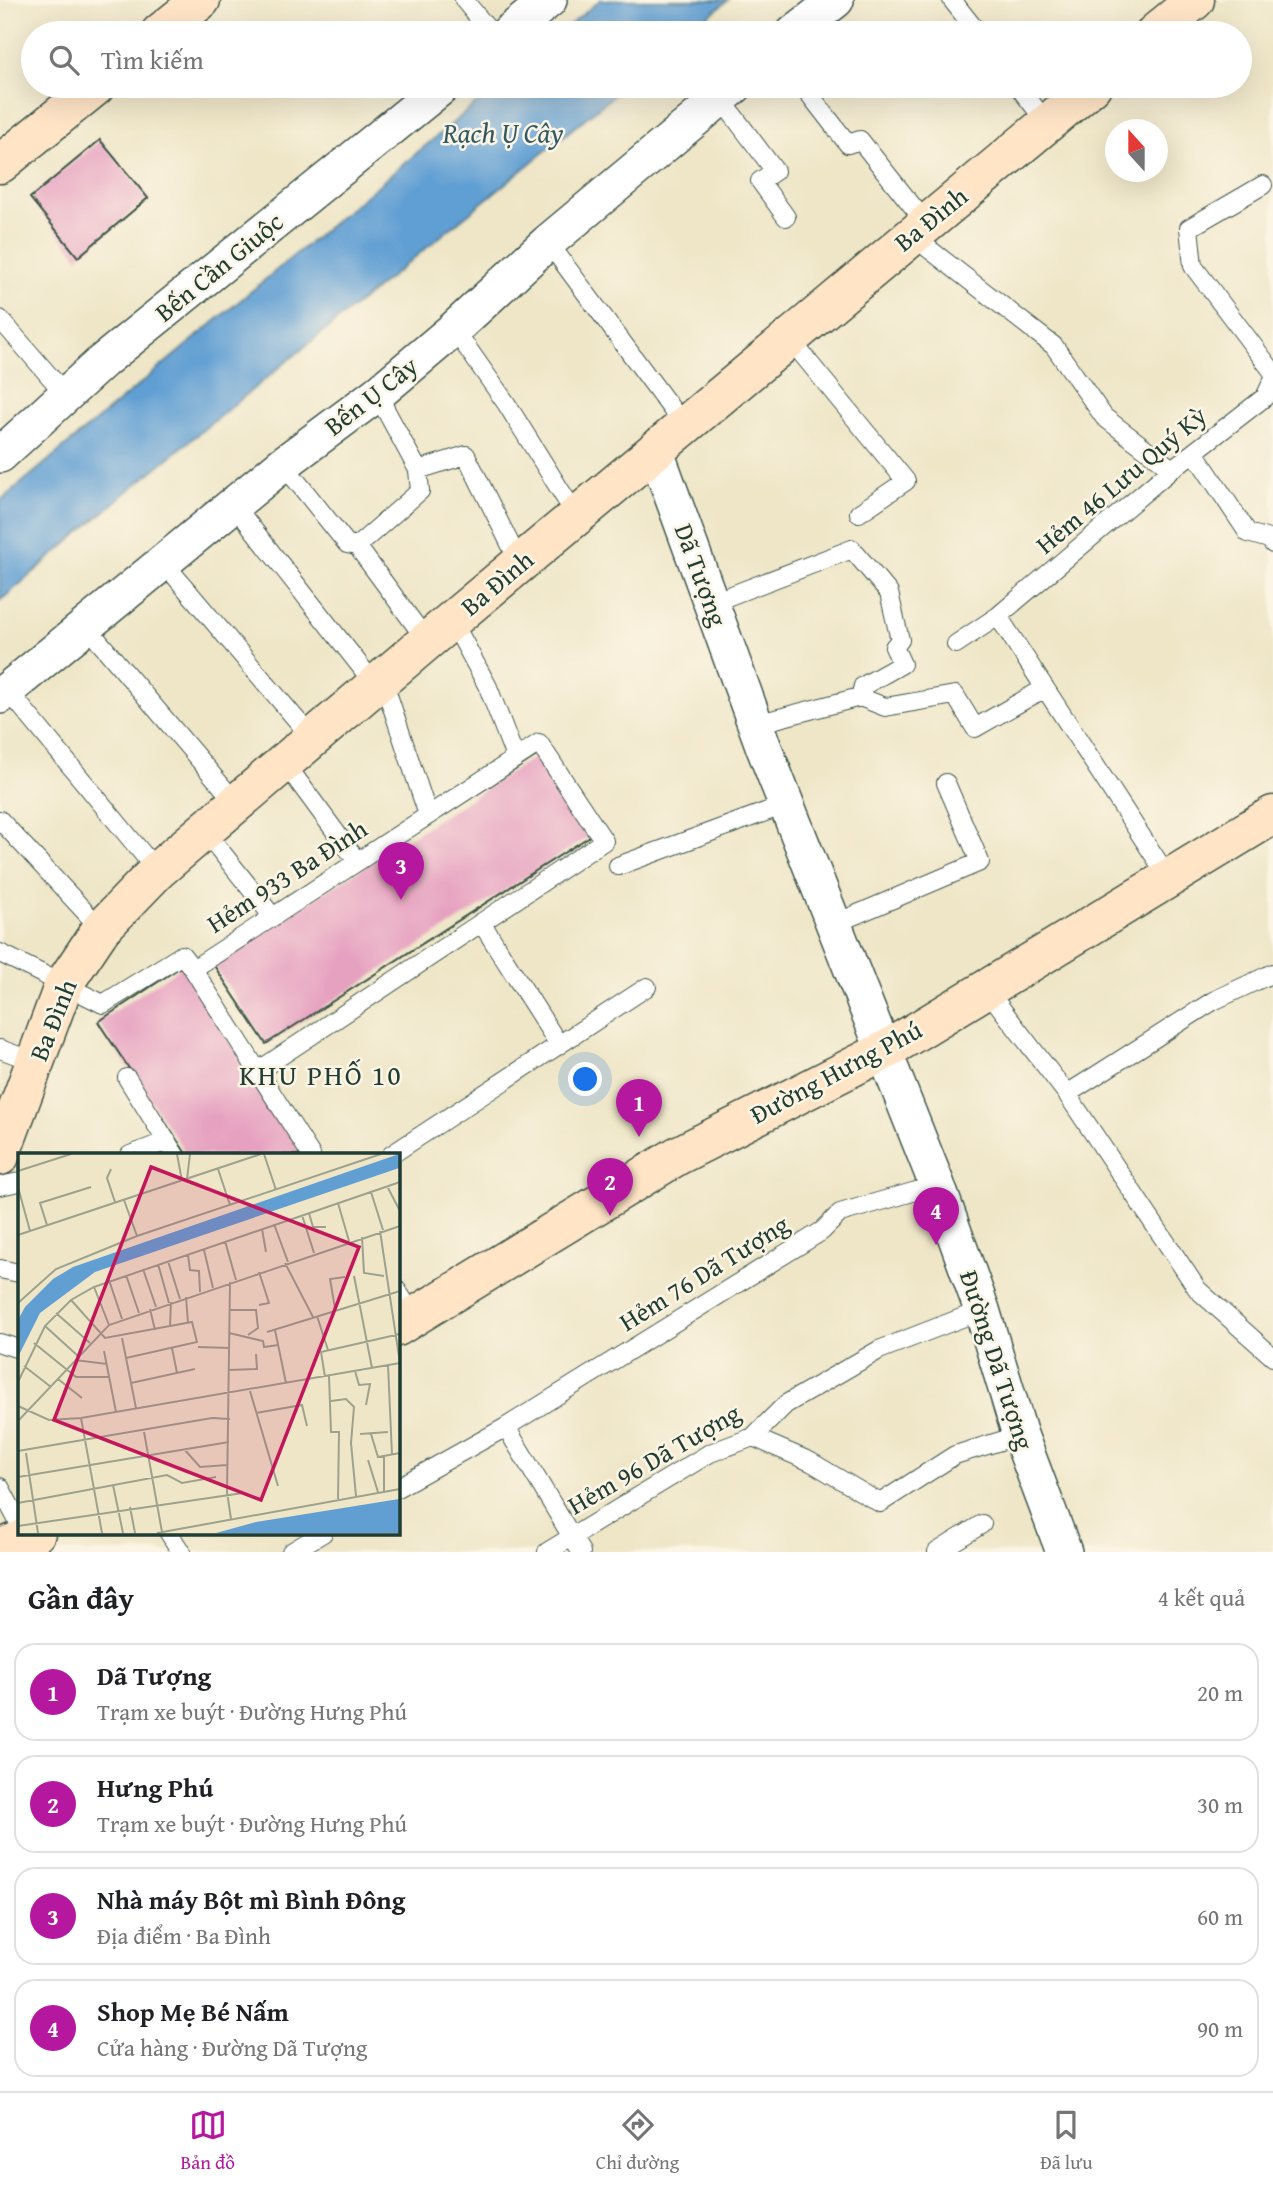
<!DOCTYPE html>
<html lang="vi">
<head>
<meta charset="utf-8">
<style>
  body { margin:0; font-family:"Gentium Book Plus",serif; background:#f6f6f6; color:#202124 }
  .compass { position:absolute; left:1105px; top:119px; width:63px; height:63px; border-radius:50%; background:#fff; box-shadow:0 7px 28px #0002; rotate:339deg }
  .you { position:absolute; left:586px; top:1080px; width:24px; height:24px; margin:-18px; border:5px solid #fff; border-radius:50%; background:#1a73e8; box-shadow:0 0 0 10px #1a73e833 }
  .badge { display:grid; place-items:center; width:46px; height:46px; border-radius:50%; background:#b5179e; color:#fff; font-size:23px; font-weight:700 }
  .pin { position:absolute; translate:-50% -58px; filter:drop-shadow(0 2px 4px #0008) }
  .pin::after { content:''; position:absolute; top:37px; width:24px; height:21px; background:inherit; clip-path:polygon(0 0,100% 0,50% 100%) }
  .list { margin:0; padding:0; list-style:none }
  h2 { display:flex; justify-content:space-between; align-items:center; height:91px; margin:0; padding:0 28px; font-size:30px }
  h2 small { font-size:23px; font-weight:400; color:#757577 }
  .list li { display:grid; grid-template-columns:46px 1fr auto; gap:21px; align-items:center; box-sizing:border-box; height:98px; margin:0 14px 14px; padding:0 14px; border:2px solid #e0e0e0; border-radius:21px }
  .list b { display:block; font-size:26px; white-space:nowrap }
  .list p { margin:0; font-size:23px; white-space:nowrap; color:#757577 }
  .list em { font-size:23px; font-style:normal; color:#757577 }
  .icon { flex:none; width:38px; height:38px; fill:none; stroke:currentColor; stroke-width:2; stroke-linecap:round; stroke-linejoin:round }
  .map { position:relative; flex:none; width:1273px; height:1552px; overflow:hidden }
  .search { position:absolute; background:#fff; box-shadow:0 7px 28px #0002; left:21px; right:21px; top:21px; height:77px; display:flex; align-items:center; gap:18px; box-sizing:border-box; padding:0 24px; border-radius:38px; color:#757577; font-size:26px }
  .sheet { height:539px; background:#fff }
  nav { display:flex; justify-content:space-around; align-items:center; box-sizing:border-box; height:98px; border-top:2px solid #e0e0e0; background:#fff; font-size:19px; color:#757577 }
  nav a { display:grid; justify-items:center; gap:4px }
  nav .on { color:#b5179e }
  .map>svg:first-child { display:block }
  .water { fill:#619fd3; stroke:#406e84; stroke-width:2 }
  .building { fill:#e6a0c0 }
  .lines { fill:none; stroke-linecap:round; stroke-linejoin:round }
  .lane-casing { stroke:#3e564a; stroke-width:20 }
  .street-casing { stroke:#3e564a; stroke-width:38 }
  .secondary-casing { stroke:#3e564a; stroke-width:41 }
  .lane { stroke:#fff; stroke-width:18 }
  .street { stroke:#fff; stroke-width:35 }
  .secondary { stroke:#ffe4c6; stroke-width:38 }
  .labels { text-anchor:middle; stroke-width:5; stroke-linejoin:round; paint-order:stroke }
  .street-label { font-size:26px; fill:#1f3d34; stroke:#fcf5e5 }
  .water-label { font-size:28px; font-style:italic; fill:#335a64; stroke:#fcf5e5 }
  .neighbourhood-label { font-size:28px; letter-spacing:2px; fill:#1f3d34; stroke:#fcf5e5 }
  .inset-road { fill:none; stroke:#9ca28d; stroke-width:2 }
  .view { fill:#c2185b; fill-opacity:0.15; stroke:#c2185b; stroke-width:3.5 }
  .inset-edge { fill:none; stroke:#1f3d34; stroke-width:3.5 }
</style>
</head>
<body>
<div class="map">
<svg width="1273" height="1552" viewBox="0 0 1273 1552">
  <rect width="100%" height="100%" fill="#fcf5e5"/>
  <filter id="ink" filterUnits="userSpaceOnUse"><feTurbulence type="fractalNoise" baseFrequency=".0143" numOctaves="2"/><feDisplacementMap in="SourceGraphic" scale="14" xChannelSelector="R" yChannelSelector="G"/><feConvolveMatrix kernelMatrix="1 2 1 2 8 2 1 2 1" color-interpolation-filters="sRGB"/></filter>
  <filter id="wash" filterUnits="userSpaceOnUse"><feTurbulence type="fractalNoise" baseFrequency=".00686" numOctaves="4" result="noise"/><feDisplacementMap in="SourceGraphic" scale="28" xChannelSelector="R" yChannelSelector="G"/><feGaussianBlur stdDeviation="1.57" result="paint"/><feColorMatrix in="noise" values="0 0 0 0 0 0 0 0 0 0 0 0 0 0 0 0 0 1.4 0 .05"/><feComposite in="paint" operator="in"/></filter>
  <g filter="url(#wash)">
    <rect width="100%" height="100%" fill="#efe6c8"/>
    <path class="water" d="M 600,0 L 728,0 L 688,33 L 560,33 Z
      M 497,86 L 625,86 L 128,491 L 0,601 L 0,501 Z"/>
    <g id="blocks">
      <path class="building" d="M 100,140 L 148,198 L 78,257 L 30,198 Z
        M 538,755 L 590,836 L 266,1044 L 213,964 Z
        M 182,966 L 306,1155 L 187,1155 L 98,1022 Z"/>
    </g>
  </g>
  <g filter="url(#ink)">
    <use href="#blocks" fill-opacity="0" stroke="#3e564a" stroke-width="2"/>
    <g class="lines">
      <g class="lane-casing">
        <path id="lane" d="M 464,0 L 491,33
          M 952,0 L 978,33
          M 803,86 L 848,144 L 860,140 L 926,223
          M 1018,86 L 1047,123
          M 721,99 L 775,171 L 760,181 L 786,217
          M 1263,185 L 1189,228 L 1193,266 L 1273,372
          M 911,235 L 1054,346 L 1104,417 L 1172,469
          M 548,242 L 685,427
          M 0,319 L 65,394
          M 454,329 L 506,403 L 577,517
          M 789,338 L 906,481 L 859,513
          M 377,394 L 418,470 L 466,455 L 520,564
          M 1194,452 L 1248,533 L 1269,539 L 1273,544
          M 283,464 L 347,544 L 357,546 L 427,641
          M 234,505 L 376,686
          M 357,546 L 420,491 L 418,470
          M 164,563 L 312,738
          M 711,603 L 852,549 L 889,593 L 900,640 L 894,647 L 902,664 L 863,686 L 860,697
          M 998,616 L 1168,877
          M 452,620 L 488,687 L 515,757
          M 85,625 L 236,803
          M 956,644 L 998,616 L 1172,469 L 1265,397 L 1273,380
          M 383,680 L 428,815
          M 7,689 L 157,871
          M 756,724 L 860,697 L 885,707 L 955,695 L 975,728 L 1045,688
          M 284,762 L 357,861
          M 0,820 L 101,929
          M 204,830 L 273,917
          M 618,866 L 787,804
          M 481,922 L 559,1045
          M 834,924 L 980,862 L 946,783
          M 0,953 L 103,1004 L 182,955 L 193,969 L 539,743 L 604,841 L 258,1071
          M 193,969 L 311,1155
          M 987,990 L 1067,1094 L 1198,1290 L 1273,1357
          M 0,1049 L 35,1062
          M 127,1078 L 175,1155
          M 1067,1094 L 1213,1001 L 1273,973
          M 130,1155 L 167,1141
          M 391,1155 L 647,987
          M 0,1186 L 19,1182
          M 0,1269 L 19,1273
          M 397,1290 L 414,1317
          M 0,1343 L 19,1349
          M 506,1427 L 581,1552
          M 753,1437 L 811,1462 L 880,1503 L 955,1455 L 1020,1435
          M 0,1487 L 19,1523
          M 397,1488 L 506,1427 L 822,1231 L 840,1213 L 937,1185
          M 169,1533 L 181,1552
          M 291,1552 L 323,1533
          M 547,1552 L 710,1453 L 753,1437 L 786,1404 L 879,1350 L 982,1310
          M 937,1552 L 982,1524"/>
      </g>
      <g class="street-casing">
        <path id="street" d="M 508,33 L 549,0
          M 794,33 L 836,0
          M 656,452 L 764,748 L 937,1185 L 982,1310 L 1020,1435 L 1064,1552
          M 0,455 L 103,361 L 443,86
          M 0,696 L 283,464 L 377,394 L 454,329 L 548,242 L 735,86"/>
      </g>
      <g class="secondary-casing">
        <path id="secondary" d="M 160,33 L 201,0
          M 1155,33 L 1195,0
          M 0,164 L 96,86
          M 0,1156 L 64,984 L 101,929 L 157,871 L 427,641 L 1092,86
          M 397,1327 L 677,1156 L 886,1050 L 1273,815
          M 0,1549 L 36,1533"/>
      </g>
      <use href="#lane" class="lane"/>
      <use href="#street" class="street"/>
      <use href="#secondary" class="secondary"/>
    </g>
  </g>
  <g class="labels">
    <g class="street-label">
      <text transform="translate(931 219) rotate(-39)" y="9">Ba Đình</text>
      <text transform="translate(219 267) rotate(-39)" y="9">Bến Cần Giuộc</text>
      <text transform="translate(371 396) rotate(-38)" y="9">Bến Ụ Cây</text>
      <text transform="translate(1121 480) rotate(-40)" y="9">Hẻm 46 Lưu Quý Kỳ</text>
      <text transform="translate(701 575) rotate(70)" y="9">Dã Tượng</text>
      <text transform="translate(497 583) rotate(-40)" y="9">Ba Đình</text>
      <text transform="translate(287 876) rotate(-33)" y="9">Hẻm 933 Ba Đình</text>
      <text transform="translate(53 1020) rotate(-68)" y="9">Ba Đình</text>
      <text transform="translate(836 1072) rotate(-28)" y="9">Đường Hưng Phú</text>
      <text transform="translate(704 1273) rotate(-32)" y="9">Hẻm 76 Dã Tượng</text>
      <text transform="translate(997 1360) rotate(72)" y="9">Đường Dã Tượng</text>
      <text transform="translate(654 1459) rotate(-30)" y="9">Hẻm 96 Dã Tượng</text>
    </g>
    <g class="water-label">
      <text x="503" y="143">Rạch Ụ Cây</text>
    </g>
    <g class="neighbourhood-label">
      <text x="321" y="1085">KHU PHỐ 10</text>
    </g>
  </g>
  <g transform="translate(18 1153)">
    <rect width="382" height="382" fill="#efe6c8"/>
    <path d="M 381,1 L 381,15 L 77,119 L 22,160 L 0,204 L 0,167 L 7,154 L 35,126 L 55,114 ZM 381,346 L 381,380 L 198,380 L 238,369 Z" fill="#619fd3"/>
    <path class="inset-road" d="M 159,1 L 164,28M 246,1 L 258,37M 93,16 L 89,25 L 97,49M 200,16 L 212,52M 0,18 L 53,1M 169,26 L 172,1M 369,33 L 382,58M 0,34 L 12,78M 353,39 L 365,77M 106,47 L 119,83M 320,50 L 331,88M 291,60 L 295,74 L 308,74M 284,62 L 296,100M 256,71 L 270,109M 29,72 L 22,50 L 73,34M 244,76 L 248,99M 362,78 L 382,210M 0,82 L 243,1M 344,84 L 346,120 L 366,123M 207,88 L 218,127M 186,97 L 195,135M 170,102 L 172,117 L 181,118 L 182,139M 150,108 L 162,146M 267,110 L 295,164M 140,111 L 151,150M 125,116 L 138,154M 241,119 L 251,150 L 241,152M 108,122 L 121,160M 336,123 L 354,215M 91,127 L 104,166M 212,129 L 209,339 L 213,366M 76,134 L 91,172M 168,144 L 170,170M 53,147 L 87,185 L 174,169 L 179,189 L 108,205M 0,150 L 38,116 L 119,83 L 363,1M 317,155 L 312,126 L 327,124M 132,156 L 137,177M 211,157 L 238,157 L 240,175 L 230,182M 38,160 L 72,190M 299,163 L 310,197M 27,173 L 60,203M 152,174 L 153,149M 257,177 L 268,230M 249,179 L 382,138M 211,180 L 245,188 L 246,194 L 260,192M 104,185 L 118,255M 16,190 L 58,224 L 92,224M 180,194 L 211,195M 154,195 L 159,220M 86,198 L 98,259M 57,207 L 89,211M 370,212 L 374,302M 6,213 L 33,234M 211,217 L 239,216 L 238,201M 337,218 L 341,232 L 352,231 L 348,252M 311,223 L 313,279 L 321,279 L 320,346M 307,224 L 303,199 L 382,181M 40,226 L 64,245M 0,229 L 27,173 L 53,147 L 76,134 L 382,29M 113,230 L 177,216M 232,238 L 260,333M 313,248 L 328,246 L 336,254 L 333,290 L 338,343M 0,253 L 31,267 L 63,265 L 382,210M 238,260 L 284,252 L 289,273M 63,265 L 84,380M 0,268 L 91,172 L 382,73M 126,279 L 144,379M 342,281 L 370,279M 353,281 L 360,304 L 382,300M 166,296 L 182,314 L 209,312M 0,298 L 194,265 L 212,266M 8,300 L 20,380M 366,303 L 366,338M 350,307 L 360,339M 0,324 L 211,289M 95,332 L 105,380M 0,350 L 149,322 L 164,330 L 198,324M 112,354 L 117,380M 0,373 L 225,340M 139,380 L 382,336"/>
    <path class="view" d="M 133,14 L 341,94 L 243,347 L 36,267 Z"/>
    <rect width="382" height="382" class="inset-edge"/>
  </g>
</svg>
<svg class="compass" viewBox="-18 -18 36 36"><path d="M0-13l5 13h-10z" fill="#e53935"/><path d="M0 13l5-13h-10z" fill="#757577"/></svg>
<div class="you"></div>
<div class="pin badge" style="left:639px;top:1137px">1</div>
<div class="pin badge" style="left:610px;top:1216px">2</div>
<div class="pin badge" style="left:401px;top:900px">3</div>
<div class="pin badge" style="left:936px;top:1245px">4</div>
<div class="search"><svg class="icon" aria-label="search" viewBox="0 0 24 24"><circle cx="10" cy="10" r="6"/><path d="M15 15l6 6"/></svg>Tìm kiếm</div>
</div>
<section class="sheet">
<h2>Gần đây<small>4 kết quả</small></h2>
<ul class="list">
<li><span class="badge">1</span><div><b>Dã Tượng</b><p>Trạm xe buýt · Đường Hưng Phú</p></div><em>20 m</em></li>
<li><span class="badge">2</span><div><b>Hưng Phú</b><p>Trạm xe buýt · Đường Hưng Phú</p></div><em>30 m</em></li>
<li><span class="badge">3</span><div><b>Nhà máy Bột mì Bình Đông</b><p>Địa điểm · Ba Đình</p></div><em>60 m</em></li>
<li><span class="badge">4</span><div><b>Shop Mẹ Bé Nấm</b><p>Cửa hàng · Đường Dã Tượng</p></div><em>90 m</em></li>
</ul>
</section>
<nav>
<a class="on"><svg class="icon" aria-label="map" viewBox="0 0 24 24"><path d="M3 6l6-2 6 2 6-2v14l-6 2-6-2-6 2zM9 4v14M15 6v14"/></svg>Bản đồ</a>
<a><svg class="icon" aria-label="directions" viewBox="0 0 24 24"><path d="M12 3l9 9-9 9-9-9zM9 14v-3h6M13 9l2 2-2 2"/></svg>Chỉ đường</a>
<a><svg class="icon" aria-label="saved" viewBox="0 0 24 24"><path d="M7 4h10v16l-5-4-5 4z"/></svg>Đã lưu</a>
</nav>
</body>
</html>
